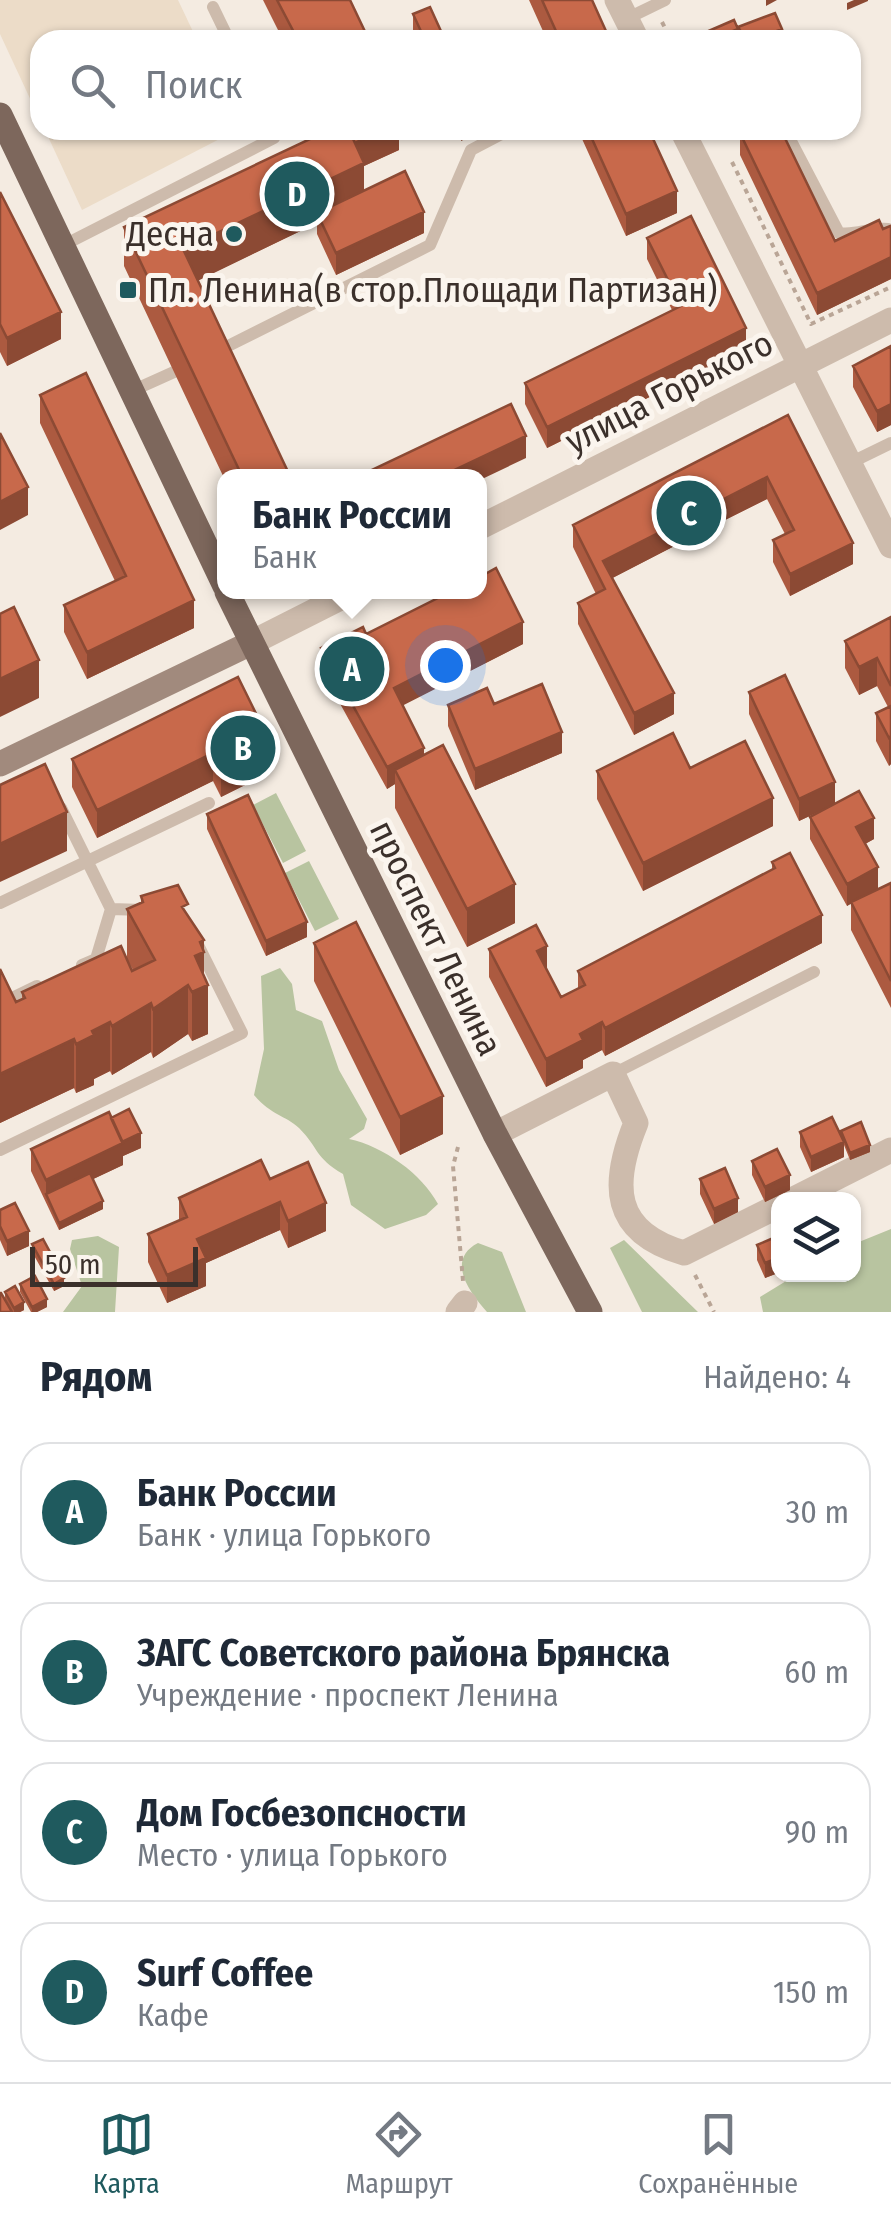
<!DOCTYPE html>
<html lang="ru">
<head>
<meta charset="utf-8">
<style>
  body { margin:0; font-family:"Fira Sans Condensed",sans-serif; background:#f2f2f3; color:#1f2937 }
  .controls { position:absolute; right:30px; bottom:30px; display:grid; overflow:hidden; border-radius:20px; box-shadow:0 2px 8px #0004 }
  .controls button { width:90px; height:90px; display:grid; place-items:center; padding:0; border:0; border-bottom:2px solid #e0e1e3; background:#fff; color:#1f2937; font:50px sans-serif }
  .scale { position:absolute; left:30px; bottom:25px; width:168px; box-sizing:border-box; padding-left:10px; border:5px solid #3b302b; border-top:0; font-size:28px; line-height:35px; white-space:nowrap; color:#3b302b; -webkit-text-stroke:8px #fbf5ee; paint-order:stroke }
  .you { position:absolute; left:445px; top:665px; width:35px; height:35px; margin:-25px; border:8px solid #fff; border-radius:50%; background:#1a73e8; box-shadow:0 0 0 15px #1a73e833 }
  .badge { display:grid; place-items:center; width:65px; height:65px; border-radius:50%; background:#1f5a5e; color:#fff; font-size:32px; font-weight:700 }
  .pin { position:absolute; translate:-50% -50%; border:5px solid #fff; box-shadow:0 2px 10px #0006 }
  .popup { position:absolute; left:217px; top:469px; width:270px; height:130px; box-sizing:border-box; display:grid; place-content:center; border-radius:20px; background:#fff; filter:drop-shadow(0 2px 8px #0005); font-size:32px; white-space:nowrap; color:#747a83 }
  .popup b { font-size:38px; color:#1f2937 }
  .popup::after { content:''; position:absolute; left:50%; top:100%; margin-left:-20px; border:20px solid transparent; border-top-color:#fff }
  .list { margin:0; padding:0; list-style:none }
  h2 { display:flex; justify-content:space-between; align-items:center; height:130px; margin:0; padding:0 40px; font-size:42px }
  h2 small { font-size:32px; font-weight:400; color:#747a83 }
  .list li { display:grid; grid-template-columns:65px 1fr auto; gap:30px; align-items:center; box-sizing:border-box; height:140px; margin:0 20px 20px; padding:0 20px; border:2px solid #e0e1e3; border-radius:30px }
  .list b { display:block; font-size:38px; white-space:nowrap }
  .list p { margin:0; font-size:32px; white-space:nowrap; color:#747a83 }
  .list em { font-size:32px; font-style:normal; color:#747a83 }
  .icon { flex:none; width:55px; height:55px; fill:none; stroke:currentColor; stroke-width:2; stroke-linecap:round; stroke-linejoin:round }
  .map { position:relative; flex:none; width:891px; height:1312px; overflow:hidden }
  .search { position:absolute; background:#fff; box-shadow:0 2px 8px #0004; left:30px; right:30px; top:30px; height:110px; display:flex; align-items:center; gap:25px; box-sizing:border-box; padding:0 35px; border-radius:30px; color:#747a83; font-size:38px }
  .sheet { height:770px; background:#fff }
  nav { display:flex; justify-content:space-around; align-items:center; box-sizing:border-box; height:140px; border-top:2px solid #e0e1e3; background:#fff; font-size:28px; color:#747a83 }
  nav a { display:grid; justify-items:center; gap:5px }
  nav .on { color:#1f5a5e }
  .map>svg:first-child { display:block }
  .green { fill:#b8c4a0 }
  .plaza { fill:#ecdcc8 }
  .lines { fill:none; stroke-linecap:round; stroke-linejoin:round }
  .path { stroke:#b9a596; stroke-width:4; stroke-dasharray:5 5; stroke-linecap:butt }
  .lane { stroke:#cdbbac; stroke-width:12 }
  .street { stroke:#cdbbac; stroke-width:25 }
  .secondary { stroke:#a18a7d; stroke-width:25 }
  .primary { stroke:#7d675c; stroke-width:25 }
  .wall { fill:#ac5a40 }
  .shaded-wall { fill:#8c4a34 }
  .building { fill:#c8694b; stroke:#8c4a34; stroke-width:2.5 }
  .poi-dot { fill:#1f5a5e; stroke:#fbf5ee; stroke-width:4 }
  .labels { text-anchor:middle; stroke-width:10; stroke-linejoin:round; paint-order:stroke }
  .poi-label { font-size:35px; fill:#3b302b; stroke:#fbf5ee; text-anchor:end }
  .street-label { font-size:35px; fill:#3b302b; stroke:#fbf5ee }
</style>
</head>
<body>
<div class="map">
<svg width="891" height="1312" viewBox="0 0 891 1312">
  <rect width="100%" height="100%" fill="#f4ebe1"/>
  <path class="green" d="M 276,793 L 306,851 L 283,863 L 253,805 Z
    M 309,861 L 339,919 L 315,931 L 285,873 Z
    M 280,968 L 292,984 L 296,1010 L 322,1021 L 339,1070 L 367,1119 L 364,1129 L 349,1139 C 383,1146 422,1174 438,1204 L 426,1215 L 385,1229 L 351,1205 L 343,1174 C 314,1157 319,1148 299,1128 C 285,1115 272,1116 254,1095 L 264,1049 L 261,976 Z
    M 891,1229 L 891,1312 L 763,1312 L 760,1297 L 796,1275 L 854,1274 L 854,1244 Z
    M 98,1236 L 119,1247 L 115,1312 L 63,1312 L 82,1286 L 70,1249 L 72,1240 Z
    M 624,1240 L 698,1312 L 642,1312 L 610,1248 Z
    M 478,1243 L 502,1252 L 526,1312 L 487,1312 C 470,1293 445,1260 478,1243 Z"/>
  <path class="plaza" d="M 0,0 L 178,0 L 197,40 L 40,40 L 40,120 L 0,34 Z
    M 45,130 L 237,130 L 82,210 Z"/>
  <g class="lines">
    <path class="path" d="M 662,22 L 671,40
      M 732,162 L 811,324 L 891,287
      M 458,1147 L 453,1166 L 463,1281
      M 695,1275 L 714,1312"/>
    <path class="lane" d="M 213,7 L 229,40
      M 626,19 L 665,0
      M 792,143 L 839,233 C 857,236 869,227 888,229 L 891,235
      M 64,245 L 274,138 L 271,130
      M 214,353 L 430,245 L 471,150 L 509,130
      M 134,390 L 174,372
      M 850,463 L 891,443
      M 61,808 L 111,909 L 143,910
      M 0,903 L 209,803
      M 82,965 L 96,959 L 111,909
      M 0,1004 L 37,986
      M 613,1074 L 814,972
      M 0,1150 L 242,1033 L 198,945"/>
    <path class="street" d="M 617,0 L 637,40
      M 682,130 L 891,546
      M 480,527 L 891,320
      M 251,643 L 352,592
      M 495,1134 L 613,1074 L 636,1123 C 611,1184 611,1232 684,1253 L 778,1206
      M 792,1200 L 891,1150
      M 458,1312 L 465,1303"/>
    <path class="secondary" d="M 0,764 L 251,643"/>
    <path class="primary" d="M 0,115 L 225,586
      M 227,592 L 495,1134 L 590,1312"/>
  </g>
  <path class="wall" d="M 263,0 L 350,0 L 369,40 L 283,40 Z
    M 529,0 L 592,0 L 606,40 L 547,40 Z
    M 413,14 L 445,40 L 415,40 L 413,36 Z
    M 738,27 L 782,40 L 738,40 Z
    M 399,130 L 399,150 L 364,166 L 364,190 L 424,233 L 336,275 L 317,234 L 317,223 L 198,280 L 290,476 L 224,476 L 224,478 L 124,266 L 124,227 Z
    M 578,130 L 649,130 L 677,213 L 626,236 Z
    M 740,133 L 835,241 L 883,229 L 891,228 L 891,279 L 817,315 L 740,155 Z
    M 0,192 L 61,339 L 7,366 L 0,352 Z
    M 647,238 L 746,349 L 547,448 L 525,404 L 525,383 L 672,310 L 647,259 Z
    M 891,346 L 891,425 L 877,432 L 853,387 L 853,366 Z
    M 40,395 L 194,628 L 87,679 L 64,632 L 64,605 L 115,581 L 40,423 Z
    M 788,415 L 853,564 L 790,596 L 773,562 L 773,540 L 785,534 L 767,499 L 715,525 L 715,534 L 691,547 L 688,539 L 612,578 L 674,714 L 634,735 L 578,624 L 578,603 L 596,594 L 573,547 L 573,525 Z
    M 891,617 L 891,764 L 889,766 L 876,741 L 876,713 L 888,707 L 877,686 L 859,695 L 845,668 L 845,641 Z
    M 366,634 L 523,644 L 402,705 L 424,755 L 515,923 L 467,947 L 395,808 L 395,784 L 387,789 L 321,669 L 321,648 Z
    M 749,692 L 835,804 L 874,839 L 865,844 L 878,889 L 891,883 L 891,1008 L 851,930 L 851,903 L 847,906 L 810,839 L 810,817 L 833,805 L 799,821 L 749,714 Z
    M 494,704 L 562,753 L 475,790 L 448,726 L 448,705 Z
    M 271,744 L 271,772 L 221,797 L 213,781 L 97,838 L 72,787 L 72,759 Z
    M 690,768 L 773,826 L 643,891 L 597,799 L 597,771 Z
    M 207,814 L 307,937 L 266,956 L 207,829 Z
    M 772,862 L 822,943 L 605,1056 L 602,1050 L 583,1060 L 583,1068 L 546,1087 L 489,977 L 489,949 L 547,970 L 561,997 L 578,988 L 578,971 L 772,870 Z
    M 141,896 L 188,915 L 204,976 L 208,1034 L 192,1041 L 188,1034 L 153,1058 L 151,1052 L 112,1075 L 110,1071 L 94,1079 L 94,1085 L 76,1093 L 74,1088 L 0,1123 L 0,969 L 16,1002 L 22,999 L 22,992 L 133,970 L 127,959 L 127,909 L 141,903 Z
    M 314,943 L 443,1134 L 400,1155 L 314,981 Z
    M 111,1118 L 141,1148 L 123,1156 L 123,1165 L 93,1179 L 103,1209 L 59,1230 L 31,1171 L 31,1149 Z
    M 841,1131 L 870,1152 L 850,1160 L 844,1145 L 844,1157 L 811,1172 L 800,1147 L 800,1132 L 841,1136 Z
    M 752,1161 L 790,1190 L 765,1202 L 752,1175 Z
    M 270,1179 L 326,1231 L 288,1248 L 280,1230 L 206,1263 L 206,1286 L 167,1303 L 148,1262 L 148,1234 L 179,1221 L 179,1198 Z
    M 700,1179 L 738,1212 L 714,1224 L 700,1194 Z
    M 0,1210 L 29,1246 L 7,1256 L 0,1240 Z
    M 778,1236 L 778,1273 L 765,1278 L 757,1260 L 757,1245 Z
    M 32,1244 L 64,1286 L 54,1291 L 32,1252 Z
    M 20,1284 L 47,1307 L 37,1312 L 31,1312 L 20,1292 Z
    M 5,1292 L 24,1310 L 20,1312 L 12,1312 L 5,1300 Z"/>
  <path class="shaded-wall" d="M 766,0 L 777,0 L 766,6 Z
    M 854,0 L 868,0 L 868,1 L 847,10 L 847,3 Z
    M 738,29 L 738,37 L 729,40 L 711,40 Z
    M 782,29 L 782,40 L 754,40 Z
    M 606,31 L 606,40 L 586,40 Z
    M 382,130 L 399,130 L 399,150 L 364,166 L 364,201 L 317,213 L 317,223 L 183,288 L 183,249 L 350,145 Z
    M 461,130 L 485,130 L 461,141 Z
    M 677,191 L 677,213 L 626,236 L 626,214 Z
    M 424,212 L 424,233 L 336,275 L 336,253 Z
    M 891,243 L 891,279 L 817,315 L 817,293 Z
    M 61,312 L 61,339 L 7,366 L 7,338 Z
    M 746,328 L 746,349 L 547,448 L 547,427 Z
    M 891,404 L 891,425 L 877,432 L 877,411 Z
    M 526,436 L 526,458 L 480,480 L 480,476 L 442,476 Z
    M 767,477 L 767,499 L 715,525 L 715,534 L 691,547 L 691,525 L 712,505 Z
    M 28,487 L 28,515 L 0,530 L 0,502 Z
    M 688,518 L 688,539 L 603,583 L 603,561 Z
    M 853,543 L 853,564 L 790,596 L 790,574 Z
    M 194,600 L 194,628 L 87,679 L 87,652 Z
    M 523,622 L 523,644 L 394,710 L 394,688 Z
    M 877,658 L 877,686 L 859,695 L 859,667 Z
    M 39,660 L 39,698 L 0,717 L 0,679 Z
    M 674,693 L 674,714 L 634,735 L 634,713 Z
    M 562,732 L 562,753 L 475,790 L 475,769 Z
    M 891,736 L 891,764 L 889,766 L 889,738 Z
    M 271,744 L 271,772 L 221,797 L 221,769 Z
    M 424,748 L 424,770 L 395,770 L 395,784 L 387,789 L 387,767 Z
    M 213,753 L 213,781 L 97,838 L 97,810 Z
    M 835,782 L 835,804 L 799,821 L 799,799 Z
    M 773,798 L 773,826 L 643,891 L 643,863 Z
    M 67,812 L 67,851 L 0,882 L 0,844 Z
    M 874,818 L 874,839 L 856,849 L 856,827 Z
    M 878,867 L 878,889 L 847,906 L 847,884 Z
    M 515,884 L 515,923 L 467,947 L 467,909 Z
    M 822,915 L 822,943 L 605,1056 L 605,1028 Z
    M 307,922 L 307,937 L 266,956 L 266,941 Z
    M 204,940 L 204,986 L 208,985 L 208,1034 L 192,1041 L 192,992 L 195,956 L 200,942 Z
    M 547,946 L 547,974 L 537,951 Z
    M 188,985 L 188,1034 L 153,1058 L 153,1009 Z
    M 151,1003 L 151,1052 L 112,1075 L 112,1026 Z
    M 110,1022 L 110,1071 L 94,1079 L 94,1085 L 76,1093 L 76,1044 L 92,1031 Z
    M 602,1022 L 602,1050 L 583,1060 L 583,1068 L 546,1087 L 546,1059 L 580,1034 Z
    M 74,1039 L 74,1088 L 0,1123 L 0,1074 Z
    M 443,1096 L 443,1134 L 400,1155 L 400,1117 Z
    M 141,1133 L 141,1148 L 123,1156 L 123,1165 L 49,1200 L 46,1194 L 46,1180 Z
    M 844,1142 L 844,1157 L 811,1172 L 811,1157 Z
    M 870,1145 L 870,1152 L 850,1160 L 850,1153 Z
    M 790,1175 L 790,1190 L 765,1202 L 765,1187 Z
    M 738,1198 L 738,1212 L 714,1224 L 714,1209 Z
    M 103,1201 L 103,1209 L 59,1230 L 59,1223 Z
    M 280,1202 L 280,1230 L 206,1263 L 206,1286 L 167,1303 L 167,1275 L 197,1239 Z
    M 326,1203 L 326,1231 L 288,1248 L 288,1221 Z
    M 29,1231 L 29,1246 L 7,1256 L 7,1241 Z
    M 778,1258 L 778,1273 L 765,1278 L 765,1263 Z
    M 64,1278 L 64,1286 L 54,1291 L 54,1284 Z
    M 47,1299 L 47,1307 L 37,1312 L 32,1312 L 32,1307 Z
    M 24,1302 L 24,1310 L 20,1312 L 14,1312 L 14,1308 Z"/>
  <path class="building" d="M 277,0 L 350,0 L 369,40 L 298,40 Z
    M 542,0 L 592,0 L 606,31 L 586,40 L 560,40 Z
    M 430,7 L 445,40 L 425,40 L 413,14 Z
    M 775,13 L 782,29 L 754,40 L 746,40 L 738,27 Z
    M 734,20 L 738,29 L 711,40 L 707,40 L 704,33 Z
    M 329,130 L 349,130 L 364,163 L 183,249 L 290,476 L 242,476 L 124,227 Z
    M 349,130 L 382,130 L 355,143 Z
    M 588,130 L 649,130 L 677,191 L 626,214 Z
    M 747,130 L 781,130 L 835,241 L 879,220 L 883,229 L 890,226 L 891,228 L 891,257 L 817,293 L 740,133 Z
    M 405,171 L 424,212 L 336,253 L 317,213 Z
    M 0,192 L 61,312 L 7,338 L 0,324 Z
    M 691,216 L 746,328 L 547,427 L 525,383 L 681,306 L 647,238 Z
    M 891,346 L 891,404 L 877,411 L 853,366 Z
    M 86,373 L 194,600 L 87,652 L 64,605 L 126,576 L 40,395 Z
    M 511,404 L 526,436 L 442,476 L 362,476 L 361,475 Z
    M 788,415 L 853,543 L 790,574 L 773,540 L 794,530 L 767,477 L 712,505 L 715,513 L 691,525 L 688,518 L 603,561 L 674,693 L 634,713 L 578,603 L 605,589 L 573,525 Z
    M 0,433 L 28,487 L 0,502 Z
    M 496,568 L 523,622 L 394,688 L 424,748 L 387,767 L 321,648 L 363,627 L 366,634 L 450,592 L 480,592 L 480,577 Z
    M 14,607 L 39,660 L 0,679 L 0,614 Z
    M 891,617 L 891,686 L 877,658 L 859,667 L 845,641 Z
    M 785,675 L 835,782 L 799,799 L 749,692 Z
    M 238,677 L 271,744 L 221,769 L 213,753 L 97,810 L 72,759 Z
    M 542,684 L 562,732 L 475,769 L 448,705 L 487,688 L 494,704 Z
    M 891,706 L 891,736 L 889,738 L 876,713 Z
    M 673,733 L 690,768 L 745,741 L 773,798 L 643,863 L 597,771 Z
    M 443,745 L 515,884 L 467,909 L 395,770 Z
    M 45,764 L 67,812 L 0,844 L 0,785 Z
    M 859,791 L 874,818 L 856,827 L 878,867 L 847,884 L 810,817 Z
    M 248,795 L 307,922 L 266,941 L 207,814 Z
    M 790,853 L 822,915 L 605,1028 L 602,1022 L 580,1034 L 583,1040 L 546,1059 L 489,949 L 536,925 L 547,946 L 537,951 L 561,997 L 585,985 L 578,971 L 775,868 L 772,862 Z
    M 891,883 L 891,981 L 851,902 Z
    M 178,885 L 188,904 L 182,907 L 204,940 L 200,942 L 204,952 L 195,956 L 208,985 L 192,992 L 188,985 L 153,1009 L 151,1003 L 112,1026 L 110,1022 L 92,1031 L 94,1035 L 76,1044 L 74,1039 L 0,1074 L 0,969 L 16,1002 L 25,998 L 22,992 L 121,946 L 132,971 L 155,960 L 127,909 L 143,902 L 141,896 Z
    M 356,922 L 443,1096 L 400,1117 L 314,943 Z
    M 129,1109 L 141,1133 L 122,1142 L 111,1118 Z
    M 109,1112 L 123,1143 L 46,1180 L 31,1149 Z
    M 832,1117 L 844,1142 L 811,1157 L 800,1132 Z
    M 861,1122 L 870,1145 L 850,1153 L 841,1131 Z
    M 777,1149 L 790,1175 L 765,1187 L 752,1161 Z
    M 261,1160 L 270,1179 L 308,1162 L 326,1203 L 288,1221 L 280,1202 L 197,1239 L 206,1258 L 167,1275 L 148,1234 L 187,1217 L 179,1198 Z
    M 725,1168 L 738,1198 L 714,1209 L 700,1179 Z
    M 90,1173 L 103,1201 L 59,1223 L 46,1194 Z
    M 15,1203 L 29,1231 L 7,1241 L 0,1226 L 0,1210 Z
    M 778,1236 L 778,1258 L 765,1263 L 757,1245 Z
    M 43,1239 L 64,1278 L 54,1284 L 32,1244 Z
    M 35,1276 L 47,1299 L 32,1307 L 20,1284 Z
    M 15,1286 L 24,1302 L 14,1308 L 5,1292 Z
    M 0,1293 L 1,1293 L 12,1312 L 0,1312 Z"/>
  <g class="poi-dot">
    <circle cx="234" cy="234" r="10"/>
    <rect x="118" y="280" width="20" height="20" rx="5"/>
  </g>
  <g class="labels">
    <g class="poi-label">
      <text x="214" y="246">Десна</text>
      <text x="148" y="302" text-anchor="start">Пл. Ленина(в стор.Площади Партизан)</text>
    </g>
    <g class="street-label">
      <text transform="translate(669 392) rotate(-27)" y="12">улица Горького</text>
      <text transform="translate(436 938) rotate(64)" y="12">проспект Ленина</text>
    </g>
  </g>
</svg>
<div class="controls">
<button><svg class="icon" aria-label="layers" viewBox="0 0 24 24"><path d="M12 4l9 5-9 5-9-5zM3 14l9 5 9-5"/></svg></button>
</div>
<div class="scale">50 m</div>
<div class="you"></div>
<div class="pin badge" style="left:352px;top:669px">A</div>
<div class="popup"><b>Банк России</b>Банк</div>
<div class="pin badge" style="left:243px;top:748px">B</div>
<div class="pin badge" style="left:689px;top:513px">C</div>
<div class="pin badge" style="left:297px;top:194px">D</div>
<div class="search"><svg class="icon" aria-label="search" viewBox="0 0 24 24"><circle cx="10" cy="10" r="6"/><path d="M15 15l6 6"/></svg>Поиск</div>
</div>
<section class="sheet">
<h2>Рядом<small>Найдено: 4</small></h2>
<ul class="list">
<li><span class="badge">A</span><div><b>Банк России</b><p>Банк · улица Горького</p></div><em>30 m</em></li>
<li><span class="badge">B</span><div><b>ЗАГС Советского района Брянска</b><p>Учреждение · проспект Ленина</p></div><em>60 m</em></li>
<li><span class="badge">C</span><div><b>Дом Госбезопсности</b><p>Место · улица Горького</p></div><em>90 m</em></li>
<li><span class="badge">D</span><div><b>Surf Coffee</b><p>Кафе</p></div><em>150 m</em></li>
</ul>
</section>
<nav>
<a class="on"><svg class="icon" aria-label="map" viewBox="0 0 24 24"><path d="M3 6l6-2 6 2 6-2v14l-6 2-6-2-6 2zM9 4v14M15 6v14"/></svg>Карта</a>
<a><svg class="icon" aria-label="directions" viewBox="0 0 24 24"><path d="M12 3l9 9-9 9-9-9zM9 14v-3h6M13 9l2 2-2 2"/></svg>Маршрут</a>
<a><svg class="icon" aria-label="saved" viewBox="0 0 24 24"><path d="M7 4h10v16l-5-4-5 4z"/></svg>Сохранённые</a>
</nav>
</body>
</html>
